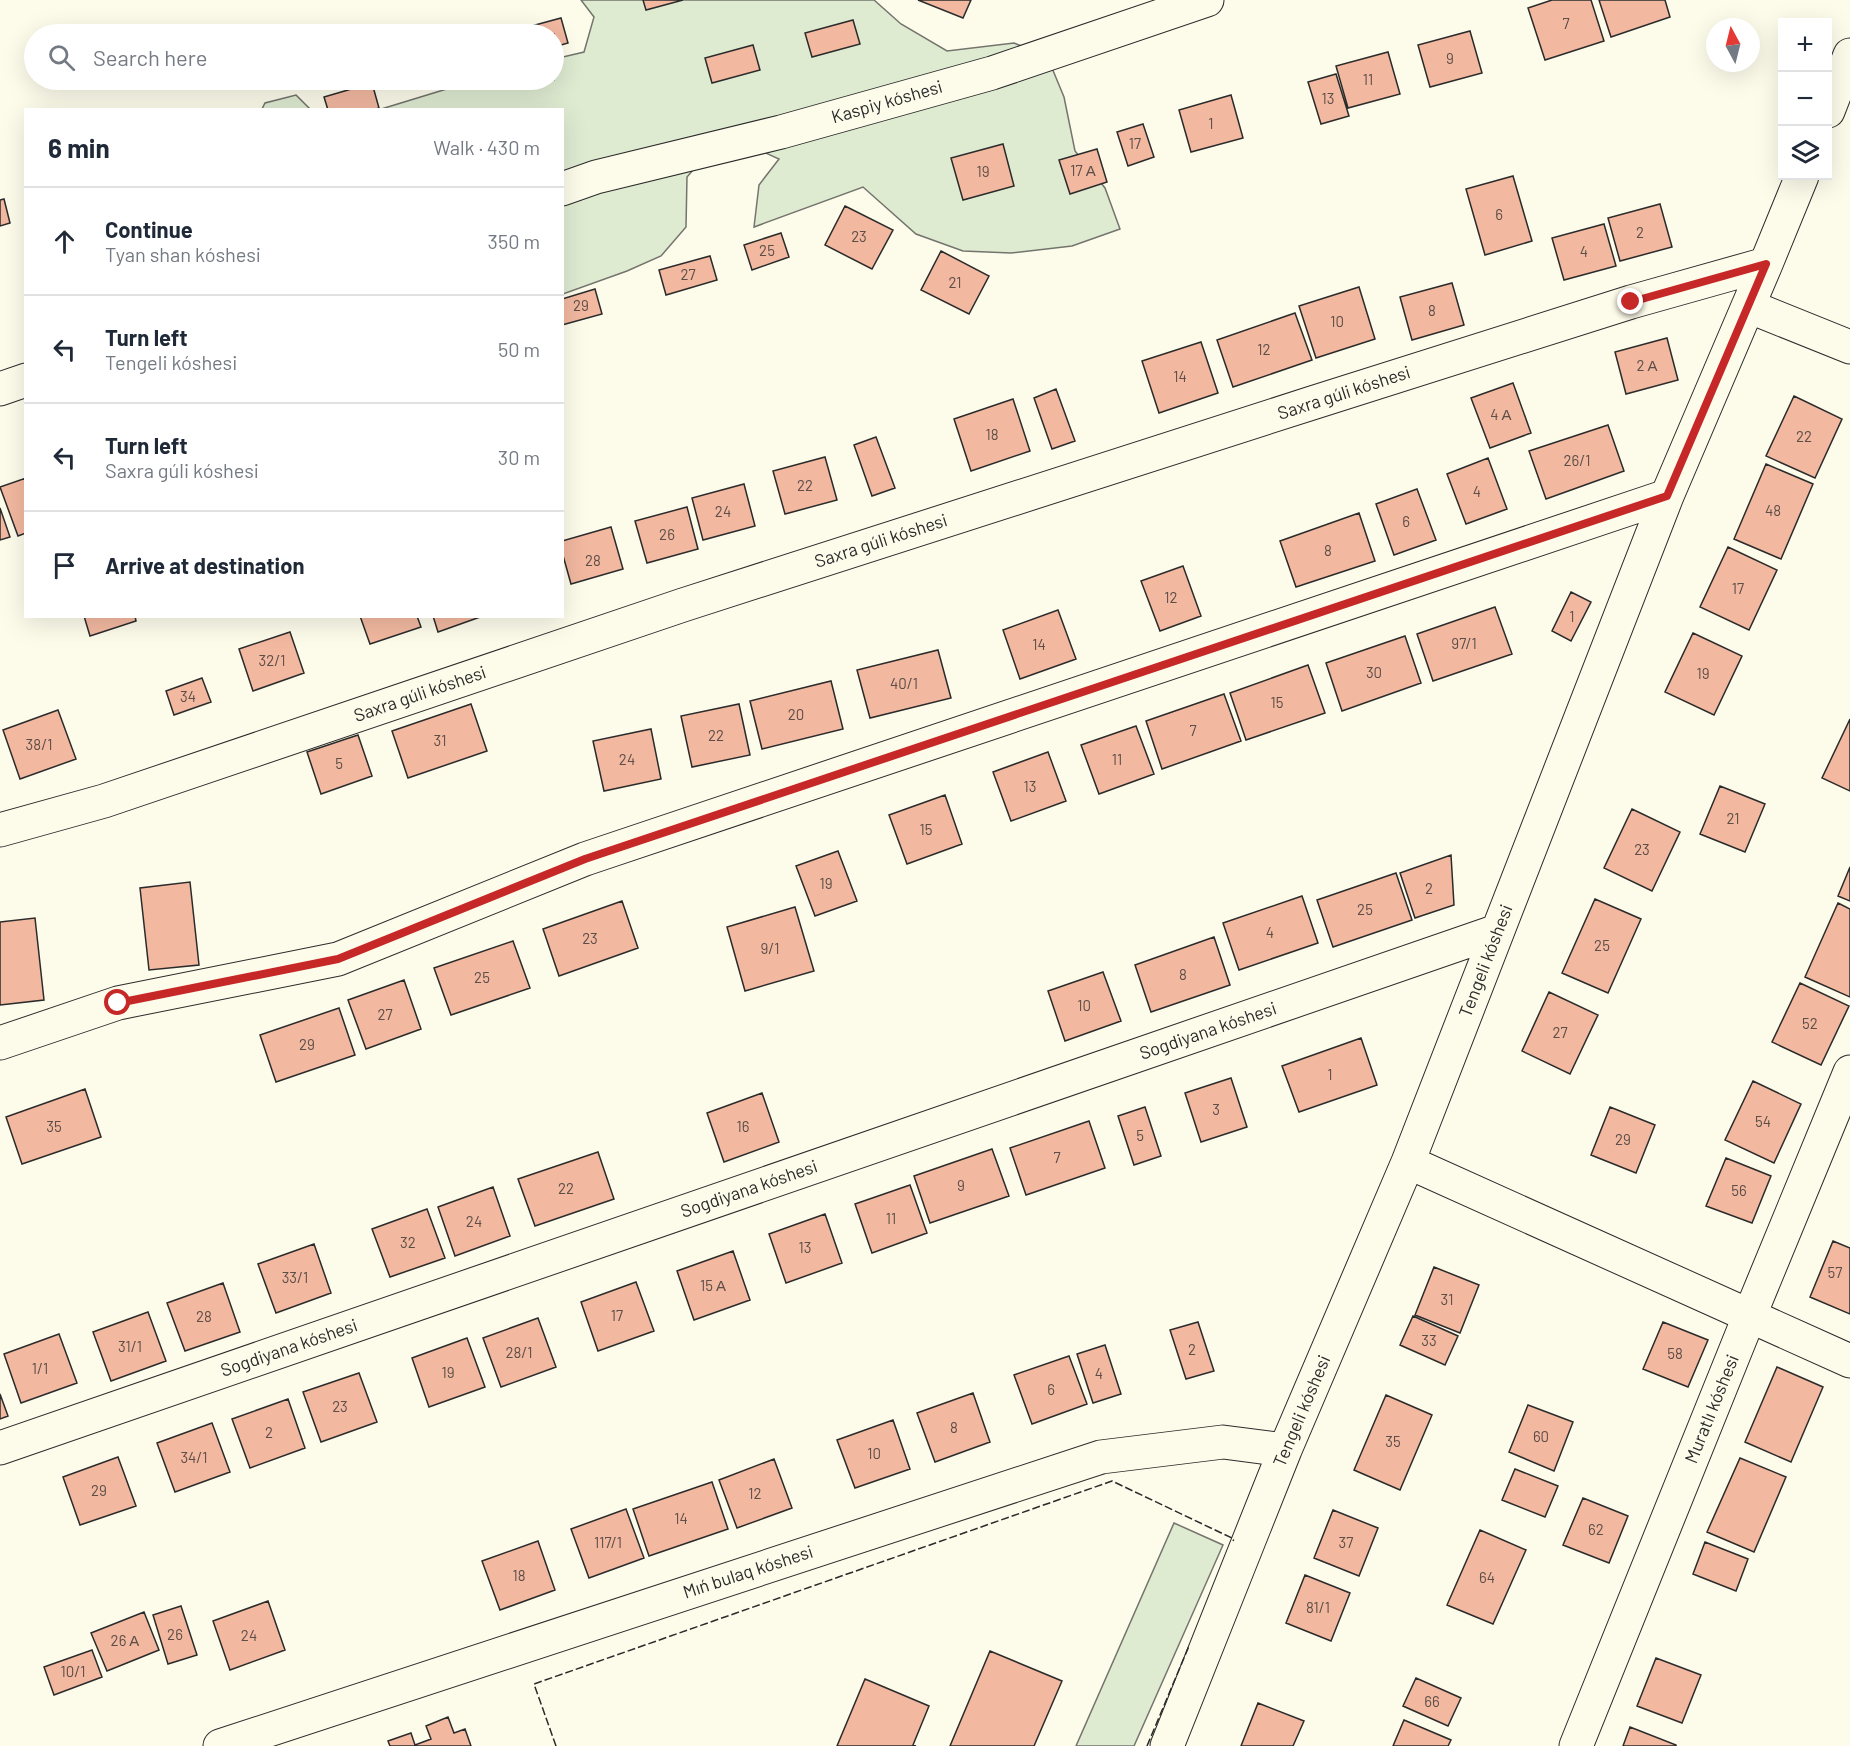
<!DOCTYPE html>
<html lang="en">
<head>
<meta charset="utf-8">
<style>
  body { margin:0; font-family:Barlow,sans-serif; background:#f6f6f7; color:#1f2937 }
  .controls { position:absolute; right:18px; top:18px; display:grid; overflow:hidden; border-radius:0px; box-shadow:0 6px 24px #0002 }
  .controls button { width:54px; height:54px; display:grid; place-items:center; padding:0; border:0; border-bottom:2px solid #e0e1e3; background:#fff; color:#1f2937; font:30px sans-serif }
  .compass { position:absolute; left:1706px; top:18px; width:54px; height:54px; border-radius:50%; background:#fff; box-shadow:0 6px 24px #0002; rotate:353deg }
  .stop { position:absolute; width:18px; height:18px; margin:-14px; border:4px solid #c62828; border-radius:50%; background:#fff }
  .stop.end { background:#c62828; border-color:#fff; box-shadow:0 2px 6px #0008 }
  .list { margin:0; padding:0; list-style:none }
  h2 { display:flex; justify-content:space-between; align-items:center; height:78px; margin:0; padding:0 24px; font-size:26px }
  h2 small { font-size:20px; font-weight:400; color:#747a83 }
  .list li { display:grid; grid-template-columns:39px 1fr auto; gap:18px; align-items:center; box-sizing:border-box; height:108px; padding:0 24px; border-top:2px solid #e0e1e3 }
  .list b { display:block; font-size:22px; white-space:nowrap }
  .list p { margin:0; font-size:20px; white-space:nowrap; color:#747a83 }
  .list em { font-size:20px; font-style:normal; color:#747a83 }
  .icon { flex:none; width:33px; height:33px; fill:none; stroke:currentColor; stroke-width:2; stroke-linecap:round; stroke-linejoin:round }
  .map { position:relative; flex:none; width:1850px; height:1746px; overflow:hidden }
  .search { position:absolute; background:#fff; box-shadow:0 6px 24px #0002; left:24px; top:24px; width:540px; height:66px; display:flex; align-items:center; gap:15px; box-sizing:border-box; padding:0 21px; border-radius:33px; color:#747a83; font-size:22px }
  .panel { position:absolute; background:#fff; box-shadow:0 6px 24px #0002; left:24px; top:108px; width:540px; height:510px; border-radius:0px }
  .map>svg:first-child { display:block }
  .green { fill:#deebd1; stroke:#74746e; stroke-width:1.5 }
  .building { fill:#f2b8a0; stroke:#2b2b2b; stroke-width:1.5 }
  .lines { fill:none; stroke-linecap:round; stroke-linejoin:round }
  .minor-casing { stroke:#2b2b2b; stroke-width:35 }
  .minor { stroke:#fdfbea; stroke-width:33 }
  .fence { stroke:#2b2b2b; stroke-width:1.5; stroke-dasharray:8 3; stroke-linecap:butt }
  .route { stroke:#c62828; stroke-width:8 }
  .labels { text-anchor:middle; stroke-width:4.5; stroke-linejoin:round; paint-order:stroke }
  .number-label { font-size:15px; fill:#5d4e48 }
  .street-label { font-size:18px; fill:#2b2b2b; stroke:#fdfbea }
</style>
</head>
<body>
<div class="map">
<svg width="1850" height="1746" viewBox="0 0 1850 1746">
  <rect width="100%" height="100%" fill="#fdfbea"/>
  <path class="green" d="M 581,0 L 874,0 L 901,24 L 947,51 L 1014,43 L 1047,56 L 1064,97 L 1075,151 L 1105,188 L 1120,229 L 1072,246 L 1011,253 L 963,251 L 916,234 L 863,187 L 754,227 L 759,185 L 779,159 L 724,134 L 687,177 L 686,227 L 661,256 L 627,271 L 563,294 L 562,110 L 378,110 L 476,80 L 554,80 L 554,59 L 584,52 L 594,17 Z
    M 296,95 L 310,109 L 262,109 L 265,103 Z
    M 1174,1523 L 1223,1545 L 1134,1746 L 1076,1746 Z"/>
  <path class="building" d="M 643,0 L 683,0 L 646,10 Z
    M 918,0 L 971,0 L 963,18 Z
    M 1552,0 L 1591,0 L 1604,41 L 1545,60 L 1528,8 Z
    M 1599,0 L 1665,0 L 1670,17 L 1611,37 Z
    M 561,18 L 568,43 L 554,47 L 554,34 L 514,34 L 513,31 Z
    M 853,20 L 860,44 L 812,57 L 805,33 Z
    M 1470,31 L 1482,73 L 1430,87 L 1418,45 Z
    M 753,45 L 760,70 L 712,83 L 705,58 Z
    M 1388,52 L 1400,94 L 1348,108 L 1336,66 Z
    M 1336,74 L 1349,116 L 1321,124 L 1308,82 Z
    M 372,83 L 379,108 L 373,110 L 328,110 L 324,97 Z
    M 1231,95 L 1243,138 L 1191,152 L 1179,110 Z
    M 1143,124 L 1154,157 L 1128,166 L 1117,132 Z
    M 1003,144 L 1014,186 L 963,200 L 951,158 Z
    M 1097,149 L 1107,182 L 1070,194 L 1059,160 Z
    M 1513,176 L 1532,241 L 1485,255 L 1466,189 Z
    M 4,199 L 10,223 L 0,226 L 0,200 Z
    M 1660,204 L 1672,247 L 1620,261 L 1608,218 Z
    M 845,206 L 893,230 L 872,269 L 825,245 Z
    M 1604,224 L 1616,266 L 1564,280 L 1552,238 Z
    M 781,233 L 789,257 L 752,270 L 744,245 Z
    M 941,251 L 989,276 L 969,314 L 921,290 Z
    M 710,256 L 717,280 L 666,295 L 659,270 Z
    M 1452,283 L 1464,325 L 1412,340 L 1400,297 Z
    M 1359,287 L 1375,339 L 1316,358 L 1299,306 Z
    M 595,289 L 602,314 L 562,325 L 562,299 Z
    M 1295,313 L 1312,360 L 1233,387 L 1217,340 Z
    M 1667,338 L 1678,380 L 1626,394 L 1615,352 Z
    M 1201,342 L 1218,393 L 1159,413 L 1142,361 Z
    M 1513,383 L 1531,433 L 1490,448 L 1471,398 Z
    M 1056,389 L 1075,441 L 1052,449 L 1034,398 Z
    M 1794,396 L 1842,419 L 1815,478 L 1766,456 Z
    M 1013,399 L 1030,451 L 971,471 L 954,419 Z
    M 1608,425 L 1624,471 L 1546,499 L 1529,451 Z
    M 876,437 L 895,488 L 872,496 L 854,445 Z
    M 825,457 L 837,500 L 785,514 L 773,471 Z
    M 1488,458 L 1507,509 L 1466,524 L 1447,474 Z
    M 1766,464 L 1813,484 L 1781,559 L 1734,539 Z
    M 26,478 L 26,533 L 18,536 L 0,487 Z
    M 744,484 L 755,526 L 703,540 L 692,498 Z
    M 1417,489 L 1436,540 L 1394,555 L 1376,504 Z
    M 687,507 L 698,549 L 647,563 L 635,521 Z
    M 0,508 L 10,537 L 0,540 Z
    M 1359,513 L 1375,561 L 1296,587 L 1280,541 Z
    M 611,527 L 623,569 L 571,584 L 562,552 L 562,541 Z
    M 1728,547 L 1777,570 L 1749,630 L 1700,607 Z
    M 1183,566 L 1201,616 L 1160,631 L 1141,581 Z
    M 1571,592 L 1591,602 L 1571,641 L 1552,631 Z
    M 1495,607 L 1512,654 L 1433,681 L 1417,634 Z
    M 1058,610 L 1076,659 L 1020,679 L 1003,630 Z
    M 84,616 L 135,616 L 136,621 L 90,636 Z
    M 360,616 L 417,616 L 421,627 L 370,644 Z
    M 433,616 L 483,616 L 438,632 Z
    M 290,632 L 304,673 L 253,691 L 239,649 Z
    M 1693,633 L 1742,656 L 1714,715 L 1665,692 Z
    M 1405,636 L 1421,683 L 1342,711 L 1326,663 Z
    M 938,650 L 951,698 L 870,718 L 857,670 Z
    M 1308,665 L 1325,713 L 1246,740 L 1230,693 Z
    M 202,678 L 211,702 L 174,715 L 166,691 Z
    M 831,681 L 843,729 L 762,749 L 750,701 Z
    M 1224,694 L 1241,741 L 1162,769 L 1146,721 Z
    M 471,704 L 487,751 L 408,778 L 392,731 Z
    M 739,704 L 750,755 L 692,767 L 681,716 Z
    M 58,710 L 76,759 L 20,779 L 3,730 Z
    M 1850,719 L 1850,791 L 1822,778 Z
    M 1136,726 L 1154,774 L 1099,794 L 1081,745 Z
    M 651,729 L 661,779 L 604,791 L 593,741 Z
    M 358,735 L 372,776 L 321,794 L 307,752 Z
    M 1048,752 L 1066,801 L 1011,821 L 993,772 Z
    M 1720,786 L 1765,804 L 1745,852 L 1700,834 Z
    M 945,795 L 962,844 L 907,864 L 889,815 Z
    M 1632,809 L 1680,832 L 1652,891 L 1604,868 Z
    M 838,851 L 857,901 L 815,916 L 796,866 Z
    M 1451,855 L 1454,905 L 1415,918 L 1400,873 Z
    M 1850,867 L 1850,901 L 1838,896 Z
    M 1396,873 L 1412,920 L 1333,947 L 1317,900 Z
    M 190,882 L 199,965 L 149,970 L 140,888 Z
    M 1302,896 L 1318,943 L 1239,970 L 1223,923 Z
    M 1595,899 L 1641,919 L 1608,993 L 1562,973 Z
    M 622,901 L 638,948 L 559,976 L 543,929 Z
    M 1838,903 L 1850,909 L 1850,997 L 1805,977 Z
    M 795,907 L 814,971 L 745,991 L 727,927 Z
    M 35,918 L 44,1000 L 0,1005 L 0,922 Z
    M 1214,937 L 1230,985 L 1151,1012 L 1135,965 Z
    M 513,941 L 530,988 L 451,1015 L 434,968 Z
    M 1103,972 L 1121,1021 L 1065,1041 L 1048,991 Z
    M 404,980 L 421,1029 L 366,1049 L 348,1000 Z
    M 1800,983 L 1849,1006 L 1821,1065 L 1772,1042 Z
    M 1549,992 L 1598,1015 L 1570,1074 L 1522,1051 Z
    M 339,1008 L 355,1055 L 276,1082 L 260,1035 Z
    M 1361,1038 L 1377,1085 L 1299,1112 L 1282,1066 Z
    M 1231,1078 L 1247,1127 L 1201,1142 L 1185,1093 Z
    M 1753,1081 L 1801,1104 L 1774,1163 L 1725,1140 Z
    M 85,1089 L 101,1137 L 22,1164 L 6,1117 Z
    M 762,1093 L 779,1142 L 724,1162 L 707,1113 Z
    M 1145,1107 L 1161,1156 L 1134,1165 L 1118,1116 Z
    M 1610,1107 L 1655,1125 L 1636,1173 L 1591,1155 Z
    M 1089,1121 L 1105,1168 L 1026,1195 L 1010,1148 Z
    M 992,1149 L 1009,1196 L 930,1223 L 914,1176 Z
    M 598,1152 L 614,1199 L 535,1226 L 518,1179 Z
    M 1726,1158 L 1771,1176 L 1752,1223 L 1706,1206 Z
    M 910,1185 L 927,1233 L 872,1253 L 855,1204 Z
    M 493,1187 L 510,1236 L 455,1256 L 438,1207 Z
    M 427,1209 L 445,1258 L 390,1277 L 372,1229 Z
    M 825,1214 L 842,1263 L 786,1283 L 769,1234 Z
    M 1833,1241 L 1850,1248 L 1850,1314 L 1810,1297 Z
    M 314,1244 L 331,1293 L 276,1313 L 258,1264 Z
    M 733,1251 L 750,1300 L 694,1320 L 677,1271 Z
    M 1434,1267 L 1479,1285 L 1460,1333 L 1415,1315 Z
    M 636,1282 L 654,1331 L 598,1351 L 581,1302 Z
    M 223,1283 L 240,1332 L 185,1351 L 167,1303 Z
    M 148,1312 L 166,1361 L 111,1381 L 93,1332 Z
    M 1413,1316 L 1458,1336 L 1445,1365 L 1400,1345 Z
    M 538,1318 L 556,1367 L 501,1387 L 483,1338 Z
    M 1198,1322 L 1214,1371 L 1186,1379 L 1170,1330 Z
    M 1663,1322 L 1708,1340 L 1688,1387 L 1643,1369 Z
    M 59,1334 L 77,1383 L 21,1403 L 4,1354 Z
    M 467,1338 L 485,1387 L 429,1407 L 412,1358 Z
    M 1105,1345 L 1121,1394 L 1093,1403 L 1077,1354 Z
    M 1069,1356 L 1087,1404 L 1032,1424 L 1014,1375 Z
    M 1777,1367 L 1823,1387 L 1791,1462 L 1745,1442 Z
    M 359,1373 L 377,1422 L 321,1442 L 303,1392 Z
    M 973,1393 L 990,1442 L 935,1462 L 917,1413 Z
    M 0,1394 L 8,1416 L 0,1419 Z
    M 1386,1395 L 1432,1415 L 1400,1490 L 1354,1470 Z
    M 288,1399 L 305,1448 L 250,1468 L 232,1419 Z
    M 1528,1405 L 1573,1422 L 1554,1471 L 1509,1452 Z
    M 893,1420 L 910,1469 L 855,1488 L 837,1440 Z
    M 212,1423 L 230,1472 L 175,1492 L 157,1443 Z
    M 118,1457 L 136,1506 L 80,1525 L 63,1477 Z
    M 1740,1458 L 1786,1477 L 1754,1552 L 1707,1532 Z
    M 774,1459 L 792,1508 L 737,1528 L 719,1480 Z
    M 1515,1469 L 1558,1486 L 1545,1517 L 1502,1500 Z
    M 712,1482 L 728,1529 L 649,1556 L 633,1509 Z
    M 1583,1498 L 1628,1516 L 1609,1563 L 1563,1545 Z
    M 626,1509 L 644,1558 L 589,1578 L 571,1529 Z
    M 1333,1510 L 1378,1528 L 1359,1576 L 1314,1558 Z
    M 1480,1530 L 1526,1550 L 1493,1624 L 1447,1605 Z
    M 538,1541 L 555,1590 L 500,1610 L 482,1561 Z
    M 1705,1542 L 1748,1559 L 1736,1591 L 1693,1574 Z
    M 1305,1575 L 1350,1593 L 1331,1641 L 1286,1623 Z
    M 268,1601 L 285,1650 L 230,1670 L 213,1621 Z
    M 181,1606 L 197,1655 L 168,1664 L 153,1615 Z
    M 144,1612 L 159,1650 L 107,1671 L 91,1633 Z
    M 92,1650 L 102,1677 L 54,1695 L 44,1667 Z
    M 990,1651 L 1062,1681 L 1034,1746 L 950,1746 Z
    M 1656,1658 L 1701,1675 L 1682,1723 L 1637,1706 Z
    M 1416,1678 L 1461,1698 L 1448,1726 L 1403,1706 Z
    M 865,1679 L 929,1706 L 913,1745 L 916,1746 L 837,1746 Z
    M 1258,1703 L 1304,1721 L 1293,1746 L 1241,1746 Z
    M 448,1717 L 454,1733 L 465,1729 L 471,1746 L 390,1746 L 388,1741 L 411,1733 L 415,1745 L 431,1739 L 426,1726 Z
    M 1404,1720 L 1451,1740 L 1448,1746 L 1393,1746 Z
    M 1630,1727 L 1676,1745 L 1676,1746 L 1623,1746 Z"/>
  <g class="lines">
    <g class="minor-casing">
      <path id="minor" d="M 1828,111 L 1850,55
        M 562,189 L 596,177 L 781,132 L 992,73 L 1207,0
        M 1748,306 L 1850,347
        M 0,389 L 26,380
        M 0,830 L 104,801 L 683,605 L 1312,403 L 1631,302 L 1766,264
        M 0,1043 L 118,1003 L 338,959 L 585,859 L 1667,496
        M 1408,1162 L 1850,1361
        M 0,1448 L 1497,931
        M 220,1746 L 1101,1457 L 1223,1442 L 1285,1450
        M 1167,1746 L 1285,1450 L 1408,1162 L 1667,496 L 1766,264 L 1802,176
        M 1576,1746 L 1749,1317 L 1850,1072"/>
    </g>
    <use href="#minor" class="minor"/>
    <path class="fence" d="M 556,1746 L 534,1684 L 1112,1481 L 1234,1539 L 1233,1541
      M 1147,1746 L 1189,1646"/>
  </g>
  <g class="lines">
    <path class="route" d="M 118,1003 L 338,959 L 585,859 L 1667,496 L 1766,264 L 1631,302"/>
  </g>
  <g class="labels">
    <g class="number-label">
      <text x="1566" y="29">7</text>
      <text x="1450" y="64">9</text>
      <text x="1368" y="85">11</text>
      <text x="1328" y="104">13</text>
      <text x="1211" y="129">1</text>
      <text x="1135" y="149">17</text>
      <text x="1083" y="176">17 А</text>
      <text x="983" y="177">19</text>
      <text x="1499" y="220">6</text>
      <text x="1640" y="238">2</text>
      <text x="859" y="242">23</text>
      <text x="767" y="256">25</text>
      <text x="1584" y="257">4</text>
      <text x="688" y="280">27</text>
      <text x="955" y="288">21</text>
      <text x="581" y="311">29</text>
      <text x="1432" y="316">8</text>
      <text x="1337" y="327">10</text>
      <text x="1264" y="355">12</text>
      <text x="1647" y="371">2 А</text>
      <text x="1180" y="382">14</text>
      <text x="1501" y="420">4 А</text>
      <text x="992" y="440">18</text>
      <text x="1804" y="442">22</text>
      <text x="1577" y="466">26/1</text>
      <text x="805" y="491">22</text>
      <text x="1477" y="497">4</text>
      <text x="1773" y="516">48</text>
      <text x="723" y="517">24</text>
      <text x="1406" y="527">6</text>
      <text x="667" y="540">26</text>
      <text x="1328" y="556">8</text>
      <text x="593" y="566">28</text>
      <text x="1738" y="594">17</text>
      <text x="1171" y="603">12</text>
      <text x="1572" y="622">1</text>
      <text x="1464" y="649">97/1</text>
      <text x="1039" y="650">14</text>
      <text x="272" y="666">32/1</text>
      <text x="1374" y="678">30</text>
      <text x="1703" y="679">19</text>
      <text x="904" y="689">40/1</text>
      <text x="188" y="702">34</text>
      <text x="1277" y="708">15</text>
      <text x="796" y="720">20</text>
      <text x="1193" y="736">7</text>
      <text x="716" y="741">22</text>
      <text x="440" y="746">31</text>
      <text x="39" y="750">38/1</text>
      <text x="627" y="765">24</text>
      <text x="1117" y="765">11</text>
      <text x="339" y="769">5</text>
      <text x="1030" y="792">13</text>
      <text x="1733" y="824">21</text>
      <text x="926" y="835">15</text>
      <text x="1642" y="855">23</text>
      <text x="826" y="889">19</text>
      <text x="1429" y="894">2</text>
      <text x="1365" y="915">25</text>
      <text x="1270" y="938">4</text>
      <text x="590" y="944">23</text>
      <text x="1602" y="951">25</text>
      <text x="770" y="954">9/1</text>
      <text x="1183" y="980">8</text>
      <text x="482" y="983">25</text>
      <text x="1084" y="1011">10</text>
      <text x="385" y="1020">27</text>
      <text x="1810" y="1029">52</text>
      <text x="1560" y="1038">27</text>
      <text x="307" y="1050">29</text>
      <text x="1330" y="1080">1</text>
      <text x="1216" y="1115">3</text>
      <text x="1763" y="1127">54</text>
      <text x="54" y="1132">35</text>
      <text x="743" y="1132">16</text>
      <text x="1140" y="1141">5</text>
      <text x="1623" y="1145">29</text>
      <text x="1057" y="1163">7</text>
      <text x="961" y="1191">9</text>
      <text x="566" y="1194">22</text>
      <text x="1739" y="1196">56</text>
      <text x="891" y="1224">11</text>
      <text x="474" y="1227">24</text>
      <text x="408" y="1248">32</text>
      <text x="805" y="1253">13</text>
      <text x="1835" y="1278">57</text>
      <text x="295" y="1283">33/1</text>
      <text x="713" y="1291">15 А</text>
      <text x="1447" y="1305">31</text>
      <text x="617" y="1321">17</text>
      <text x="204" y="1322">28</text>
      <text x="1429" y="1346">33</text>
      <text x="130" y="1352">31/1</text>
      <text x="1192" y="1355">2</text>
      <text x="519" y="1358">28/1</text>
      <text x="1675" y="1359">58</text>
      <text x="40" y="1374">1/1</text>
      <text x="448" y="1378">19</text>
      <text x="1099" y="1379">4</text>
      <text x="1051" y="1395">6</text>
      <text x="340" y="1412">23</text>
      <text x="954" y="1433">8</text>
      <text x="269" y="1438">2</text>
      <text x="1541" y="1442">60</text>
      <text x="1393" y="1447">35</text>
      <text x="874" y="1459">10</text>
      <text x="194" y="1463">34/1</text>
      <text x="99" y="1496">29</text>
      <text x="755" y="1499">12</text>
      <text x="681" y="1524">14</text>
      <text x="1596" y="1535">62</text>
      <text x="608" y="1548">117/1</text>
      <text x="1346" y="1548">37</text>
      <text x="519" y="1581">18</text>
      <text x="1487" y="1583">64</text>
      <text x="1318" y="1613">81/1</text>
      <text x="175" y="1640">26</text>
      <text x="249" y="1641">24</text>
      <text x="125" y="1646">26 А</text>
      <text x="73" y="1677">10/1</text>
      <text x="1432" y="1707">66</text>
    </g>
    <g class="street-label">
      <text transform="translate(887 102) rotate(-16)" y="6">Kaspiy kóshesi</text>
      <text transform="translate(1344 393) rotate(-18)" y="6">Saxra gúli kóshesi</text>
      <text transform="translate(881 541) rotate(-18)" y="6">Saxra gúli kóshesi</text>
      <text transform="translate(420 694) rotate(-19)" y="6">Saxra gúli kóshesi</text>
      <text transform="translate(1486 961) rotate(-69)" y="6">Tengeli kóshesi</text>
      <text transform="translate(1208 1031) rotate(-19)" y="6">Sogdiyana kóshesi</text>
      <text transform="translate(749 1189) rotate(-19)" y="6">Sogdiyana kóshesi</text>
      <text transform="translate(289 1348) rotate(-19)" y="6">Sogdiyana kóshesi</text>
      <text transform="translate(1712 1409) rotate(-68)" y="6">Muratlı kóshesi</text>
      <text transform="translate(1302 1411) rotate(-67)" y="6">Tengeli kóshesi</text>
      <text transform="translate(748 1572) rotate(-18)" y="6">Mıń bulaq kóshesi</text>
    </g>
  </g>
</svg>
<div class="controls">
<button>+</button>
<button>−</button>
<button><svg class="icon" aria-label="layers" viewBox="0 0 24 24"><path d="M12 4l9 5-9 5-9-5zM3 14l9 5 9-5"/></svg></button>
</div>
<svg class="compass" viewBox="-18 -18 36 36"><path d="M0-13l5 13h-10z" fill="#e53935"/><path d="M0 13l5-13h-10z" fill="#747a83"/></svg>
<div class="stop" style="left:118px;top:1003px"></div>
<div class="stop end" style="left:1631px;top:302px"></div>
<div class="search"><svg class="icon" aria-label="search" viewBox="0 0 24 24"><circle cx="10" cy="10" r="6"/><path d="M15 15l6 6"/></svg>Search here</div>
<section class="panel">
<h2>6 min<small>Walk · 430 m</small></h2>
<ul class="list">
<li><svg class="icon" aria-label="ahead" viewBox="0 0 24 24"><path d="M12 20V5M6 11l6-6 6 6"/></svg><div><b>Continue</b><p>Tyan shan kóshesi</p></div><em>350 m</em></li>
<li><svg class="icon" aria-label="left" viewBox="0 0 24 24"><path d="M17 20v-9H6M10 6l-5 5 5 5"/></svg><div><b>Turn left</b><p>Tengeli kóshesi</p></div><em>50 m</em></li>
<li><svg class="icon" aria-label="left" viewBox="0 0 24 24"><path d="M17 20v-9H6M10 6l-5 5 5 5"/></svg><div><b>Turn left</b><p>Saxra gúli kóshesi</p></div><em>30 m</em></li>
<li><svg class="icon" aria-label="arrive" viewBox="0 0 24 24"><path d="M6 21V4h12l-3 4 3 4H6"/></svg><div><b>Arrive at destination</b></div></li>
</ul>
</section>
</div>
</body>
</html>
